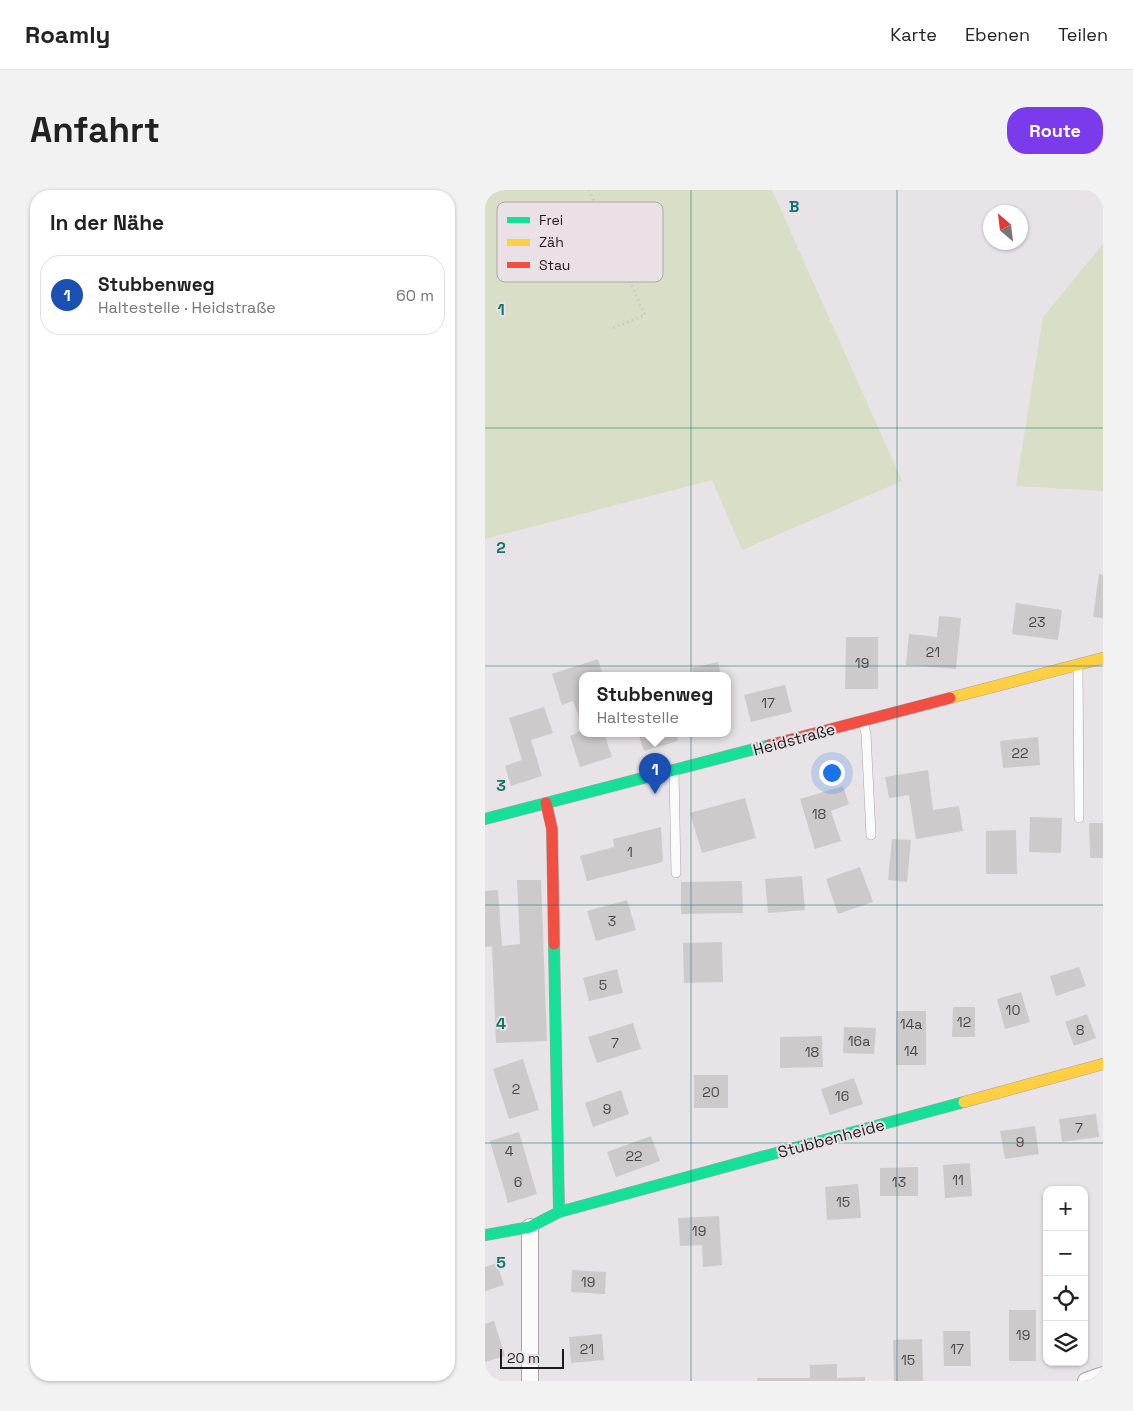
<!DOCTYPE html>
<html lang="de">
<head>
<meta charset="utf-8">
<style>
  body { margin:0; font-family:"Space Grotesk",sans-serif; background:#f2f2f2; color:#222 }
  .controls { position:absolute; right:15px; bottom:15px; display:grid; overflow:hidden; border-radius:10px; box-shadow:0 1px 4px #0004 }
  .controls button { width:45px; height:45px; display:grid; place-items:center; padding:0; border:0; border-bottom:1px solid #e0e0e0; background:#fff; color:#222; font:25px sans-serif }
  .compass { position:absolute; left:498px; top:15px; width:45px; height:45px; border-radius:50%; background:#fff; box-shadow:0 1px 4px #0004; rotate:332deg }
  .scale { position:absolute; left:15px; bottom:12px; width:64px; box-sizing:border-box; padding-left:5px; border:2px solid #1e1b1d; border-top:0; font-size:14px; line-height:18px; white-space:nowrap; color:#1e1b1d; -webkit-text-stroke:4px #eae1e6; paint-order:stroke }
  .you { position:absolute; left:346px; top:582px; width:18px; height:18px; margin:-12px; border:4px solid #fff; border-radius:50%; background:#1a73e8; box-shadow:0 0 0 8px #1a73e833 }
  .badge { display:grid; place-items:center; width:32px; height:32px; border-radius:50%; background:#7c3aed; color:#fff; font-size:16px; font-weight:700 }
  .pin { position:absolute; translate:-50% -41px; filter:drop-shadow(0 1px 2px #0008) }
  .pin::after { content:''; position:absolute; top:26px; width:18px; height:15px; background:inherit; clip-path:polygon(0 0,100% 0,50% 100%) }
  .popup { position:absolute; left:94px; top:482px; width:152px; height:65px; box-sizing:border-box; display:grid; place-content:center; border-radius:10px; background:#fff; filter:drop-shadow(0 1px 4px #0005); font-size:16px; white-space:nowrap; color:#767676 }
  .popup b { font-size:19px; color:#222 }
  .popup::after { content:''; position:absolute; left:50%; top:100%; margin-left:-10px; border:10px solid transparent; border-top-color:#fff }
  .list { margin:0; padding:0; list-style:none }
  h2 { display:flex; justify-content:space-between; align-items:center; height:65px; margin:0; padding:0 20px; font-size:21px }
  h2 small { font-size:16px; font-weight:400; color:#767676 }
  .list li { display:grid; grid-template-columns:32px 1fr auto; gap:15px; align-items:center; box-sizing:border-box; height:80px; margin:0 10px 10px; padding:0 10px; border:1px solid #e0e0e0; border-radius:20px }
  .list b { display:block; font-size:19px; white-space:nowrap }
  .list p { margin:0; font-size:16px; white-space:nowrap; color:#767676 }
  .list em { font-size:16px; font-style:normal; color:#767676 }
  .icon { flex:none; width:28px; height:28px; fill:none; stroke:currentColor; stroke-width:2; stroke-linecap:round; stroke-linejoin:round }
  .map { position:relative; flex:none; width:618px; height:1191px; overflow:hidden; border-radius:20px }
  header { display:flex; align-items:center; gap:30px; box-sizing:border-box; height:70px; padding:0 25px; background:#fff; border-bottom:1px solid #e0e0e0 }
  header strong { font-size:24px }
  nav { display:flex; gap:28px; margin-inline-start:auto; font-size:18px }
  .intro { display:flex; align-items:center; justify-content:space-between; box-sizing:border-box; height:120px; padding:0 30px }
  h1 { margin:0; font-size:35px }
  .button { padding:12px 22px; border-radius:20px; background:#7c3aed; color:#fff; font-size:18px; font-weight:700 }
  main { display:flex; gap:30px; padding:0 30px }
  aside { flex:1; background:#fff; border-radius:20px; box-shadow:0 1px 4px #0004 }
  .map>svg:first-child { display:block }
  .grass { fill:#d9dec6 }
  .building { fill:#cecacc }
  .lines { fill:none; stroke-linecap:round; stroke-linejoin:round }
  .lane-casing { stroke:#a8a4a7; stroke-width:10 }
  .street-casing { stroke:#a8a4a7; stroke-width:18 }
  .fast-casing { stroke:#a8a4a7; stroke-width:12 }
  .slow-casing { stroke:#a8a4a7; stroke-width:12 }
  .jam-casing { stroke:#a8a4a7; stroke-width:12 }
  .path { stroke:#c7c4c6; stroke-width:3; stroke-dasharray:1 4; stroke-linecap:butt }
  .lane { stroke:#fcfbfb; stroke-width:9 }
  .street { stroke:#fcfbfb; stroke-width:16 }
  .fast { stroke:#16e098; stroke-width:11 }
  .slow { stroke:#ffcf43; stroke-width:11 }
  .jam { stroke:#f24e42; stroke-width:11 }
  .grid { fill:none; stroke:#0f766e; stroke-width:1; stroke-opacity:0.55 }
  .labels { text-anchor:middle; stroke-width:4; stroke-linejoin:round; paint-order:stroke }
  .number-label { font-size:14px; fill:#4a4749 }
  .street-label { font-size:16px; fill:#1e1b1d; stroke:#eae1e6 }
  .key { fill:#eae1e6; stroke:#ada6aa; stroke-width:1 }
  .key-label { font-size:14px; fill:#1e1b1d }
  .grid-label { font-size:16px; text-anchor:middle; font-weight:bold; fill:#0f766e; stroke:#eae1e6; stroke-width:4; stroke-linejoin:round; paint-order:stroke }
</style>
</head>
<body>
<header>
<strong>Roamly</strong>
<nav><a>Karte</a><a>Ebenen</a><a>Teilen</a></nav>
</header>
<div class="intro"><h1>Anfahrt</h1><a class="button">Route</a></div>
<main>
<aside>
<h2>In der Nähe<small></small></h2>
<ul class="list">
<li><span class="badge" style="background:#1a4fb4">1</span><div><b>Stubbenweg</b><p>Haltestelle · Heidstraße</p></div><em>60 m</em></li>
</ul>
</aside>
<div class="map">
<svg width="618" height="1191" viewBox="0 0 618 1191">
  <rect width="100%" height="100%" fill="#e8e3e6"/>
  <path class="grass" d="M 0,0 L 287,0 L 417,291 L 257,360 L 227,290 L 0,349 Z
    M 618,54 L 618,301 L 531,296 L 558,127 Z"/>
  <path class="building" d="M 614,384 L 618,385 L 618,428 L 608,427 Z
    M 531,413 L 577,420 L 573,450 L 527,444 Z
    M 454,426 L 476,428 L 471,479 L 421,475 L 424,444 L 452,447 Z
    M 361,447 L 393,447 L 393,499 L 360,499 Z
    M 113,469 L 118,485 L 98,485 L 97,535 L 88,511 L 77,515 L 67,484 Z
    M 233,472 L 236,485 L 209,485 L 207,478 Z
    M 300,495 L 307,522 L 266,532 L 259,505 Z
    M 59,517 L 68,543 L 46,550 L 57,586 L 26,596 L 20,576 L 37,570 L 24,528 Z
    M 98,540 L 98,543 L 119,543 L 127,567 L 95,577 L 85,546 Z
    M 153,543 L 191,543 L 193,551 L 159,561 Z
    M 553,547 L 555,575 L 518,578 L 515,551 Z
    M 443,580 L 448,620 L 474,616 L 478,641 L 431,649 L 424,605 L 404,608 L 400,587 Z
    M 358,596 L 364,614 L 346,621 L 356,651 L 330,659 L 315,609 Z
    M 260,608 L 271,648 L 217,663 L 205,623 Z
    M 545,627 L 577,628 L 576,663 L 544,662 Z
    M 604,633 L 618,633 L 618,668 L 605,668 Z
    M 176,637 L 178,672 L 102,691 L 95,666 L 129,657 L 128,649 Z
    M 531,640 L 532,684 L 501,684 L 501,641 Z
    M 407,649 L 426,650 L 422,692 L 403,690 Z
    M 375,677 L 388,712 L 353,724 L 341,689 Z
    M 317,686 L 320,720 L 283,723 L 280,689 Z
    M 32,690 L 56,690 L 62,851 L 11,853 L 7,756 L 0,757 L 0,701 L 13,700 L 17,756 L 35,754 Z
    M 257,691 L 258,723 L 196,724 L 196,692 Z
    M 142,710 L 151,740 L 111,751 L 102,721 Z
    M 237,752 L 238,792 L 199,793 L 198,753 Z
    M 594,777 L 601,796 L 571,806 L 565,786 Z
    M 132,779 L 138,803 L 104,811 L 98,788 Z
    M 536,802 L 545,832 L 520,839 L 512,809 Z
    M 468,817 L 490,817 L 490,847 L 467,847 Z
    M 411,821 L 441,821 L 441,875 L 411,875 Z
    M 602,824 L 611,848 L 589,856 L 580,832 Z
    M 148,833 L 156,859 L 112,873 L 103,847 Z
    M 359,837 L 391,838 L 389,864 L 358,863 Z
    M 337,846 L 338,877 L 295,878 L 295,847 Z
    M 38,869 L 54,920 L 24,929 L 8,879 Z
    M 209,885 L 243,885 L 243,918 L 209,918 Z
    M 369,888 L 378,914 L 345,925 L 336,899 Z
    M 136,900 L 144,924 L 108,937 L 100,913 Z
    M 611,924 L 614,947 L 577,952 L 574,929 Z
    M 550,936 L 554,964 L 520,969 L 515,941 Z
    M 34,942 L 52,1004 L 23,1013 L 5,951 Z
    M 166,946 L 175,971 L 131,987 L 122,962 Z
    M 485,973 L 487,1006 L 460,1008 L 458,975 Z
    M 433,977 L 433,1006 L 395,1006 L 395,978 Z
    M 373,994 L 376,1028 L 342,1030 L 340,997 Z
    M 234,1026 L 237,1075 L 218,1077 L 217,1055 L 195,1056 L 193,1028 Z
    M 12,1073 L 19,1095 L 0,1101 L 0,1077 Z
    M 87,1080 L 121,1082 L 120,1104 L 86,1102 Z
    M 524,1120 L 551,1120 L 551,1171 L 524,1171 Z
    M 9,1131 L 20,1166 L 0,1172 L 0,1134 Z
    M 458,1141 L 485,1141 L 486,1176 L 459,1176 Z
    M 117,1144 L 119,1170 L 86,1173 L 84,1147 Z
    M 437,1149 L 438,1191 L 409,1191 L 408,1150 Z
    M 352,1174 L 352,1188 L 380,1187 L 380,1191 L 272,1191 L 272,1188 L 325,1188 L 325,1175 Z"/>
  <g class="lines">
    <g class="lane-casing">
      <path id="lane" d="M 593,475 L 594,628
        M 378,531 L 381,544 L 386,645
        M 189,581 L 191,683"/>
    </g>
    <g class="street-casing">
      <path id="street" d="M 45,1191 L 45,1037
        M 601,1191 L 618,1185"/>
    </g>
    <g class="fast-casing">
      <path id="fast" d="M 0,629 L 285,555
        M 74,1022 L 479,912
        M 0,1045 L 45,1037 L 74,1022 L 69,754"/>
    </g>
    <g class="slow-casing">
      <path id="slow" d="M 465,508 L 618,468
        M 479,912 L 618,874"/>
    </g>
    <g class="jam-casing">
      <path id="jam" d="M 285,555 L 465,508
        M 61,613 L 67,639 L 69,754"/>
    </g>
    <path class="path" d="M 104,0 L 160,125 L 128,138
      M 94,49 L 121,38"/>
    <use href="#lane" class="lane"/>
    <use href="#street" class="street"/>
    <use href="#fast" class="fast"/>
    <use href="#slow" class="slow"/>
    <use href="#jam" class="jam"/>
  </g>
  <path class="grid" d="M 206,0 L 206,1191M 412,0 L 412,1191M 0,238 L 618,238M 0,476 L 618,476M 0,715 L 618,715M 0,953 L 618,953"/>
  <g class="labels">
    <g class="number-label">
      <text x="552" y="437">23</text>
      <text x="448" y="467">21</text>
      <text x="377" y="478">19</text>
      <text x="283" y="518">17</text>
      <text x="535" y="568">22</text>
      <text x="334" y="629">18</text>
      <text x="145" y="667">1</text>
      <text x="127" y="736">3</text>
      <text x="118" y="800">5</text>
      <text x="528" y="825">10</text>
      <text x="479" y="837">12</text>
      <text x="426" y="839">14a</text>
      <text x="595" y="845">8</text>
      <text x="374" y="856">16a</text>
      <text x="130" y="858">7</text>
      <text x="426" y="866">14</text>
      <text x="327" y="867">18</text>
      <text x="31" y="904">2</text>
      <text x="226" y="907">20</text>
      <text x="357" y="911">16</text>
      <text x="122" y="924">9</text>
      <text x="594" y="943">7</text>
      <text x="535" y="957">9</text>
      <text x="24" y="966">4</text>
      <text x="149" y="971">22</text>
      <text x="473" y="995">11</text>
      <text x="33" y="997">6</text>
      <text x="414" y="997">13</text>
      <text x="358" y="1017">15</text>
      <text x="214" y="1046">19</text>
      <text x="103" y="1097">19</text>
      <text x="538" y="1150">19</text>
      <text x="102" y="1164">21</text>
      <text x="472" y="1164">17</text>
      <text x="423" y="1175">15</text>
    </g>
    <g class="street-label">
      <text transform="translate(309 549) rotate(-15)" y="6">Heidstraße</text>
      <text transform="translate(346 948) rotate(-15)" y="6">Stubbenheide</text>
    </g>
  </g>
  <rect x="12" y="12" width="166" height="80" rx="8" class="key"/>
  <rect x="22" y="27" width="23" height="6" fill="#16e098"/>
  <rect x="22" y="49" width="23" height="7" fill="#ffcf43"/>
  <rect x="22" y="72" width="23" height="6" fill="#f24e42"/>
  <g class="key-label">
    <text x="54" y="35">Frei</text>
    <text x="54" y="57">Zäh</text>
    <text x="54" y="80">Stau</text>
  </g>
  <g class="grid-label">
    <text x="309" y="22">B</text>
    <text x="16" y="125">1</text>
    <text x="16" y="363">2</text>
    <text x="16" y="601">3</text>
    <text x="16" y="839">4</text>
    <text x="16" y="1078">5</text>
  </g>
</svg>
<div class="controls">
<button>+</button>
<button>−</button>
<button><svg class="icon" aria-label="locate" viewBox="0 0 24 24"><circle cx="12" cy="12" r="6"/><path d="M12 2v4M12 18v4M2 12h4M18 12h4"/></svg></button>
<button><svg class="icon" aria-label="layers" viewBox="0 0 24 24"><path d="M12 4l9 5-9 5-9-5zM3 14l9 5 9-5"/></svg></button>
</div>
<svg class="compass" viewBox="-18 -18 36 36"><path d="M0-13l5 13h-10z" fill="#e53935"/><path d="M0 13l5-13h-10z" fill="#767676"/></svg>
<div class="scale">20 m</div>
<div class="you"></div>
<div class="pin badge" style="left:170px;top:604px;background:#1a4fb4">1</div>
<div class="popup"><b>Stubbenweg</b>Haltestelle</div>
</div>
</main>
</body>
</html>
